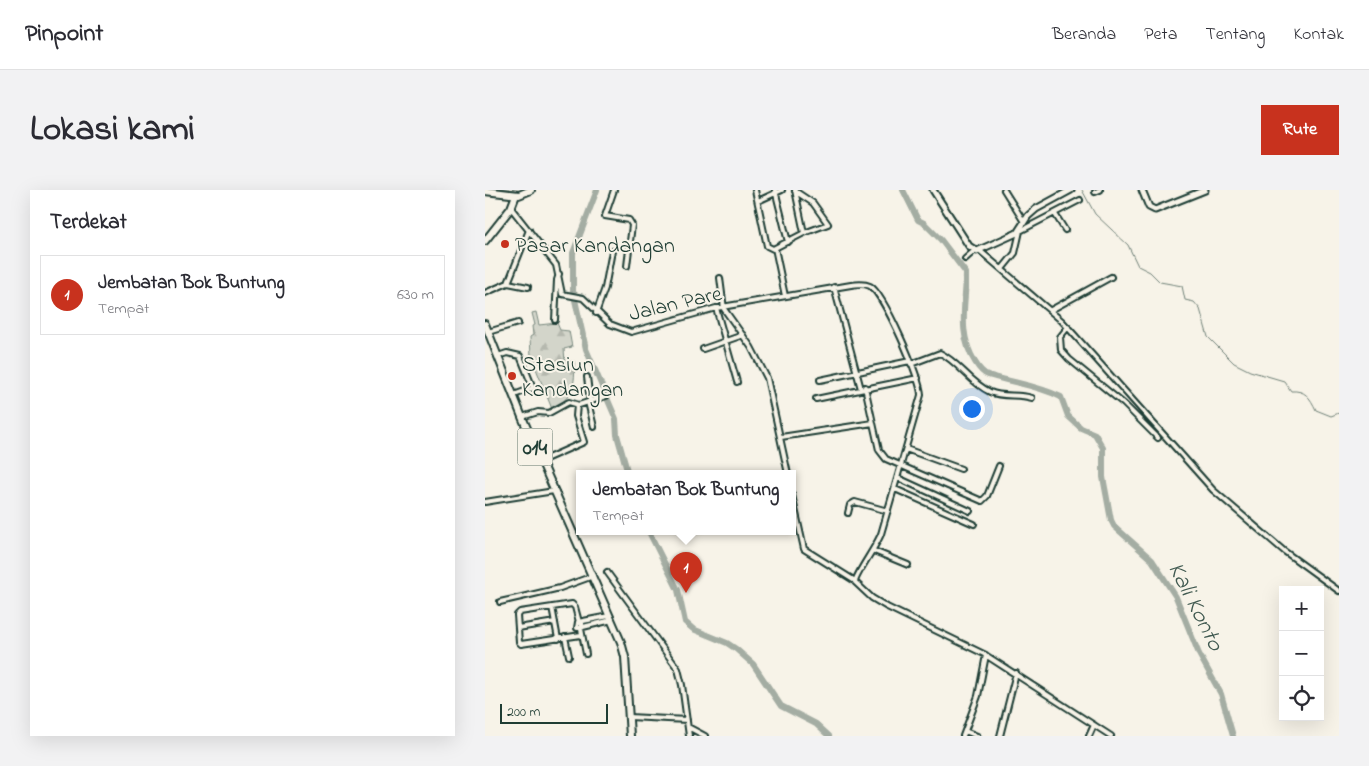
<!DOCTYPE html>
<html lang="id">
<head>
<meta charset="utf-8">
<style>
  body { margin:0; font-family:"Indie Flower",sans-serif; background:#f2f2f3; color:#2b2b33 }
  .controls { position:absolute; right:15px; bottom:15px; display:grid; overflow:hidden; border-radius:0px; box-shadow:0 5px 20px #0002 }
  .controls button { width:45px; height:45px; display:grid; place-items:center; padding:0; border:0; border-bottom:1px solid #e1e1e2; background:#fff; color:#2b2b33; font:25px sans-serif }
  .scale { position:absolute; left:15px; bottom:12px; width:108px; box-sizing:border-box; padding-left:5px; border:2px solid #1f3d34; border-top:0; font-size:14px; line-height:18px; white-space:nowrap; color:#1f3d34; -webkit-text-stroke:4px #f7f3e8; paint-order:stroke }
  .you { position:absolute; left:486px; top:218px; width:18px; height:18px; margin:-12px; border:4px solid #fff; border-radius:50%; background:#1a73e8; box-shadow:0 0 0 8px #1a73e833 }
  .badge { display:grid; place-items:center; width:32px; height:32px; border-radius:50%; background:#c8321e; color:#fff; font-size:16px; font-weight:700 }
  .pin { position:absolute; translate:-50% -41px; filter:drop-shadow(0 1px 2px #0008) }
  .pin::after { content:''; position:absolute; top:26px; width:18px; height:15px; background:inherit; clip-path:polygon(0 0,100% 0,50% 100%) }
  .popup { position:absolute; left:91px; top:280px; width:220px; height:65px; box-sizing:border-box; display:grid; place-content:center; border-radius:0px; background:#fff; filter:drop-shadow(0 1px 4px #0005); font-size:16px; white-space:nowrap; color:#7c7c81 }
  .popup b { font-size:19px; color:#2b2b33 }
  .popup::after { content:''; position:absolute; left:50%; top:100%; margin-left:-10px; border:10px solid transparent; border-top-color:#fff }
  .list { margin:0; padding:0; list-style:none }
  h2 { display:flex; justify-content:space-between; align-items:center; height:65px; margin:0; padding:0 20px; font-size:21px }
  h2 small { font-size:16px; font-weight:400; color:#7c7c81 }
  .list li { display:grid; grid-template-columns:32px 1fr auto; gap:15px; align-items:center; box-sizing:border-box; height:80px; margin:0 10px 10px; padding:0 10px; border:1px solid #e1e1e2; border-radius:0px }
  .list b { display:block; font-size:19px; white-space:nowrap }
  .list p { margin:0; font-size:16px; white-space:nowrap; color:#7c7c81 }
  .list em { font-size:16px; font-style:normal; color:#7c7c81 }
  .icon { flex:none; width:28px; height:28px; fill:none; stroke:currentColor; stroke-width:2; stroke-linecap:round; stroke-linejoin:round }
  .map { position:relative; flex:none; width:854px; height:546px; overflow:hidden; border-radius:0px }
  header { display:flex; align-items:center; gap:30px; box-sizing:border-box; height:70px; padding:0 25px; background:#fff; border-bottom:1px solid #e1e1e2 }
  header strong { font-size:24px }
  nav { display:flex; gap:28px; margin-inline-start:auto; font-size:18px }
  .intro { display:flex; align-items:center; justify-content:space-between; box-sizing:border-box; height:120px; padding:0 30px }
  h1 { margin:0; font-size:35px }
  .button { padding:12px 22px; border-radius:0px; background:#c8321e; color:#fff; font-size:18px; font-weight:700 }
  main { display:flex; gap:30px; padding:0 30px }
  aside { flex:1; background:#fff; border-radius:0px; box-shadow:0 5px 20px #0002 }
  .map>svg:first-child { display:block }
  .forest { fill:url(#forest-firs); stroke:#79897f }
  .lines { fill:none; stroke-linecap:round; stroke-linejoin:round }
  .stream { stroke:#6f8077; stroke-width:1 }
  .river { stroke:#a4ada3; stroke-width:6 }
  .minor-casing { stroke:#1f3d34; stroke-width:8 }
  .tertiary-casing { stroke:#1f3d34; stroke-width:9 }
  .primary-casing { stroke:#1f3d34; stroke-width:10 }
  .minor { stroke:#f7f3e8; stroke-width:4 }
  .tertiary { stroke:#f7f3e8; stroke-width:5 }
  .primary { stroke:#f7f3e8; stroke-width:6 }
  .poi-dot { fill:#c8321e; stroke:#f7f3e8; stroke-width:2 }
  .labels { text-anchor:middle; stroke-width:4; stroke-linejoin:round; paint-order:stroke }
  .shield { fill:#f7f3e8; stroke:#60746a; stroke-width:1 }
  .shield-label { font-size:21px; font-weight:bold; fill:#1f3d34 }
  .poi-label { font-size:22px; fill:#1f3d34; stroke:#f7f3e8; text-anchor:start }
  .street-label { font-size:22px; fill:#1f3d34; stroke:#f7f3e8 }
  .water-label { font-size:24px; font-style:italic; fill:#405950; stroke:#f7f3e8 }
</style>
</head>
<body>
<header>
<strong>Pinpoint</strong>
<nav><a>Beranda</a><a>Peta</a><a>Tentang</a><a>Kontak</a></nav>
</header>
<div class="intro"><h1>Lokasi kami</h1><a class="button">Rute</a></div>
<main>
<aside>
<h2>Terdekat<small></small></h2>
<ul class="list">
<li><span class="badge">1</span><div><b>Jembatan Bok Buntung</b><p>Tempat</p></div><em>630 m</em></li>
</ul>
</aside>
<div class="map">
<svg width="854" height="546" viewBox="0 0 854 546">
  <defs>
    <pattern id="forest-firs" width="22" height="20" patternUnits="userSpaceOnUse" patternTransform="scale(1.25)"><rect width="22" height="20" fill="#d3d5ca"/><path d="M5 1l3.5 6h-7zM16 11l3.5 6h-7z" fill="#b5b8ae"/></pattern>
  </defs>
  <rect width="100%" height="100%" fill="#f7f3e8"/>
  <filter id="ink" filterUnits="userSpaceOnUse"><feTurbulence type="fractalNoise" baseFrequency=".02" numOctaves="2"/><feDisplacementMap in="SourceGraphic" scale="10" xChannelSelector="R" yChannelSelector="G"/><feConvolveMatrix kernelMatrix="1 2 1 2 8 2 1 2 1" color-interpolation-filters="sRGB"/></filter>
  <g filter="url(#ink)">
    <path class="forest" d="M 51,122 L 54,135 L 72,133 L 75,140 L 84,141 L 87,157 L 79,159 L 80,172 L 89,171 C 91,194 88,208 67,219 L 46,166 L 45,147 L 48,145 L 47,136 L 50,135 L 47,123 Z"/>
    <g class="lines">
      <path class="stream" d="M 597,0 L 610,24 L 643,55 L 653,76 L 665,82 L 675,92 L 697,96 L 700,110 L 709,112 L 715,119 L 723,147 L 749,173 L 765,181 L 799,191 L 806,201 C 820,200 825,207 831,220 L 846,226 L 854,223"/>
      <path class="river" d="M 112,0 L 88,63 L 88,101 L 101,159 L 131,229 L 132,245 L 143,284
        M 418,0 L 433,30 L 439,33 L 456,50 L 481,83 C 481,114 472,143 490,172 C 493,177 497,183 503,185 C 528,193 552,195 576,207 L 583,226 L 596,238 L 610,244 L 618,258 L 618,287 L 626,330 L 629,336 L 667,370 L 691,407 L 714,464 L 736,504 L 748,546
        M 164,342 L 193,400 L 200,432 L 208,439 L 242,453 L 251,459 L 268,474 L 296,516 L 331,534 L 344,546"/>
      <g class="minor-casing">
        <path id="minor" d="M 129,0 L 120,26 L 144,30 L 147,35 L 142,76
          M 270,0 L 282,56 L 288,59 L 319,43 L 310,0
          M 290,0 L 303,52
          M 519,0 L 539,32
          M 310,1 L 328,13 L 343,34 L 319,43
          M 610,2 L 615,0
          M 273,11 L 297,0
          M 26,18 L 71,75 L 77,104 L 98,108 L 125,134 L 146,142 L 231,118 L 366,95 C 372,94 379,93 385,96 C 399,104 436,189 436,205 L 396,344 C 391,357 371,384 370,392 L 387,408 L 402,417 L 501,465 L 493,506 L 478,546
          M 570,24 L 580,40
          M 290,58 L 300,106
          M 494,60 L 577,131 L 728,300 L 799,361 L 854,401
          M 480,69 L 489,61
          M 517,79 L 530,63 L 535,41 L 595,10
          M 235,88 L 239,119 L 266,157 L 282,188 L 303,284
          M 23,93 L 43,97
          M 349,97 L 376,199
          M 0,103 L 23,93 L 44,40
          M 231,118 L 252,192
          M 566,120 L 626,87
          M 111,123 L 120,98 L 127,61
          M 70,130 L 72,90 L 74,84
          M 583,137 L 575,147 L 576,160 L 584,169 L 639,214 L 673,248
          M 3,142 L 33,133
          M 218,159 L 258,145
          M 13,166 L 22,163 L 35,166 L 48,198 L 29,205
          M 426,174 L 455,163 C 474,172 485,193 505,202 C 518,208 533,203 547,208
          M 102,187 L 105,211
          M 335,190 L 425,171
          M 380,197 L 394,260 L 401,269 L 497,311 L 502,306 L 514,276
          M 331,209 L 433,188
          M 103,212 L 109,237
          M 37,227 L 53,222 L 64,223 L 84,212 L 94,215 L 121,206
          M 296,247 L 388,233
          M 421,259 L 476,279
          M 56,271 L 99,252 L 91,226 L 92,215
          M 413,288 L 485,321
          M 410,299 L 489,334
          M 307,305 L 319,359 L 370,391
          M 0,312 L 69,301
          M 363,323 L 365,315 L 370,312 L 403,321
          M 389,361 L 423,375
          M 122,382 L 193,479 L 197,495 L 204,546
          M 15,412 L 75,398 L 108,386
          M 67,417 L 73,449
          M 94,432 L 90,417 L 87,414 L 35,422 L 32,425 L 34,452 L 36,454 L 96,445
          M 97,433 L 97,438 L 92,438 L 93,432 L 124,426
          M 98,437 L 127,430
          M 33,438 L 70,432
          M 96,439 L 101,464
          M 80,447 L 84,466
          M 502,466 L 626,546
          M 144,527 L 202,530
          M 203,537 L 220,546
          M 480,541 L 492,546
          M 515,546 L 531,483
          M 604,546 L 609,535"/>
      </g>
      <g class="tertiary-casing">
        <path id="tertiary" d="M 448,0 L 484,56 L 492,61 L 532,43 L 543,26 L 551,19 L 586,0
          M 657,0 L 664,17 L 670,20 L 720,0"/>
      </g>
      <g class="primary-casing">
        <path id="primary" d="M 0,1 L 34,5 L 46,0
          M 0,51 L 26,18 L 31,5
          M 0,134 L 37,227 L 136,452 L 140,467 L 145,546"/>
      </g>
      <use href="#minor" class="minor"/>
      <use href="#tertiary" class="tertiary"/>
      <use href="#primary" class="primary"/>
    </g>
  </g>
  <g class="poi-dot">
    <circle cx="20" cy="54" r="5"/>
    <circle cx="27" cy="186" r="5"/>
  </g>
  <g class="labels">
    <rect class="shield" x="32.5" y="238.5" width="35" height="37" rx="4"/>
    <g class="shield-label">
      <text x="50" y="264">014</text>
    </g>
    <g class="poi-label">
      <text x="30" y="62">Pasar Kandangan</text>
      <text x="37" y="181">Stasiun<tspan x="37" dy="25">Kandangan</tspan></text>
    </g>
    <g class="street-label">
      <text transform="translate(190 112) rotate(-13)" y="8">Jalan Pare</text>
    </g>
    <g class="water-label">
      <text transform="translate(712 416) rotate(63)" y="8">Kali Konto</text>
    </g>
  </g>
</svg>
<div class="controls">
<button>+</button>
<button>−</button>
<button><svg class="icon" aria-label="locate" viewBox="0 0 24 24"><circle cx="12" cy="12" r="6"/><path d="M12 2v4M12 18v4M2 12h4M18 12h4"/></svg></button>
</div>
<div class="scale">200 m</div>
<div class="you"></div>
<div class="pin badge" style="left:201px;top:403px">1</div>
<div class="popup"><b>Jembatan Bok Buntung</b>Tempat</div>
</div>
</main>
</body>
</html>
